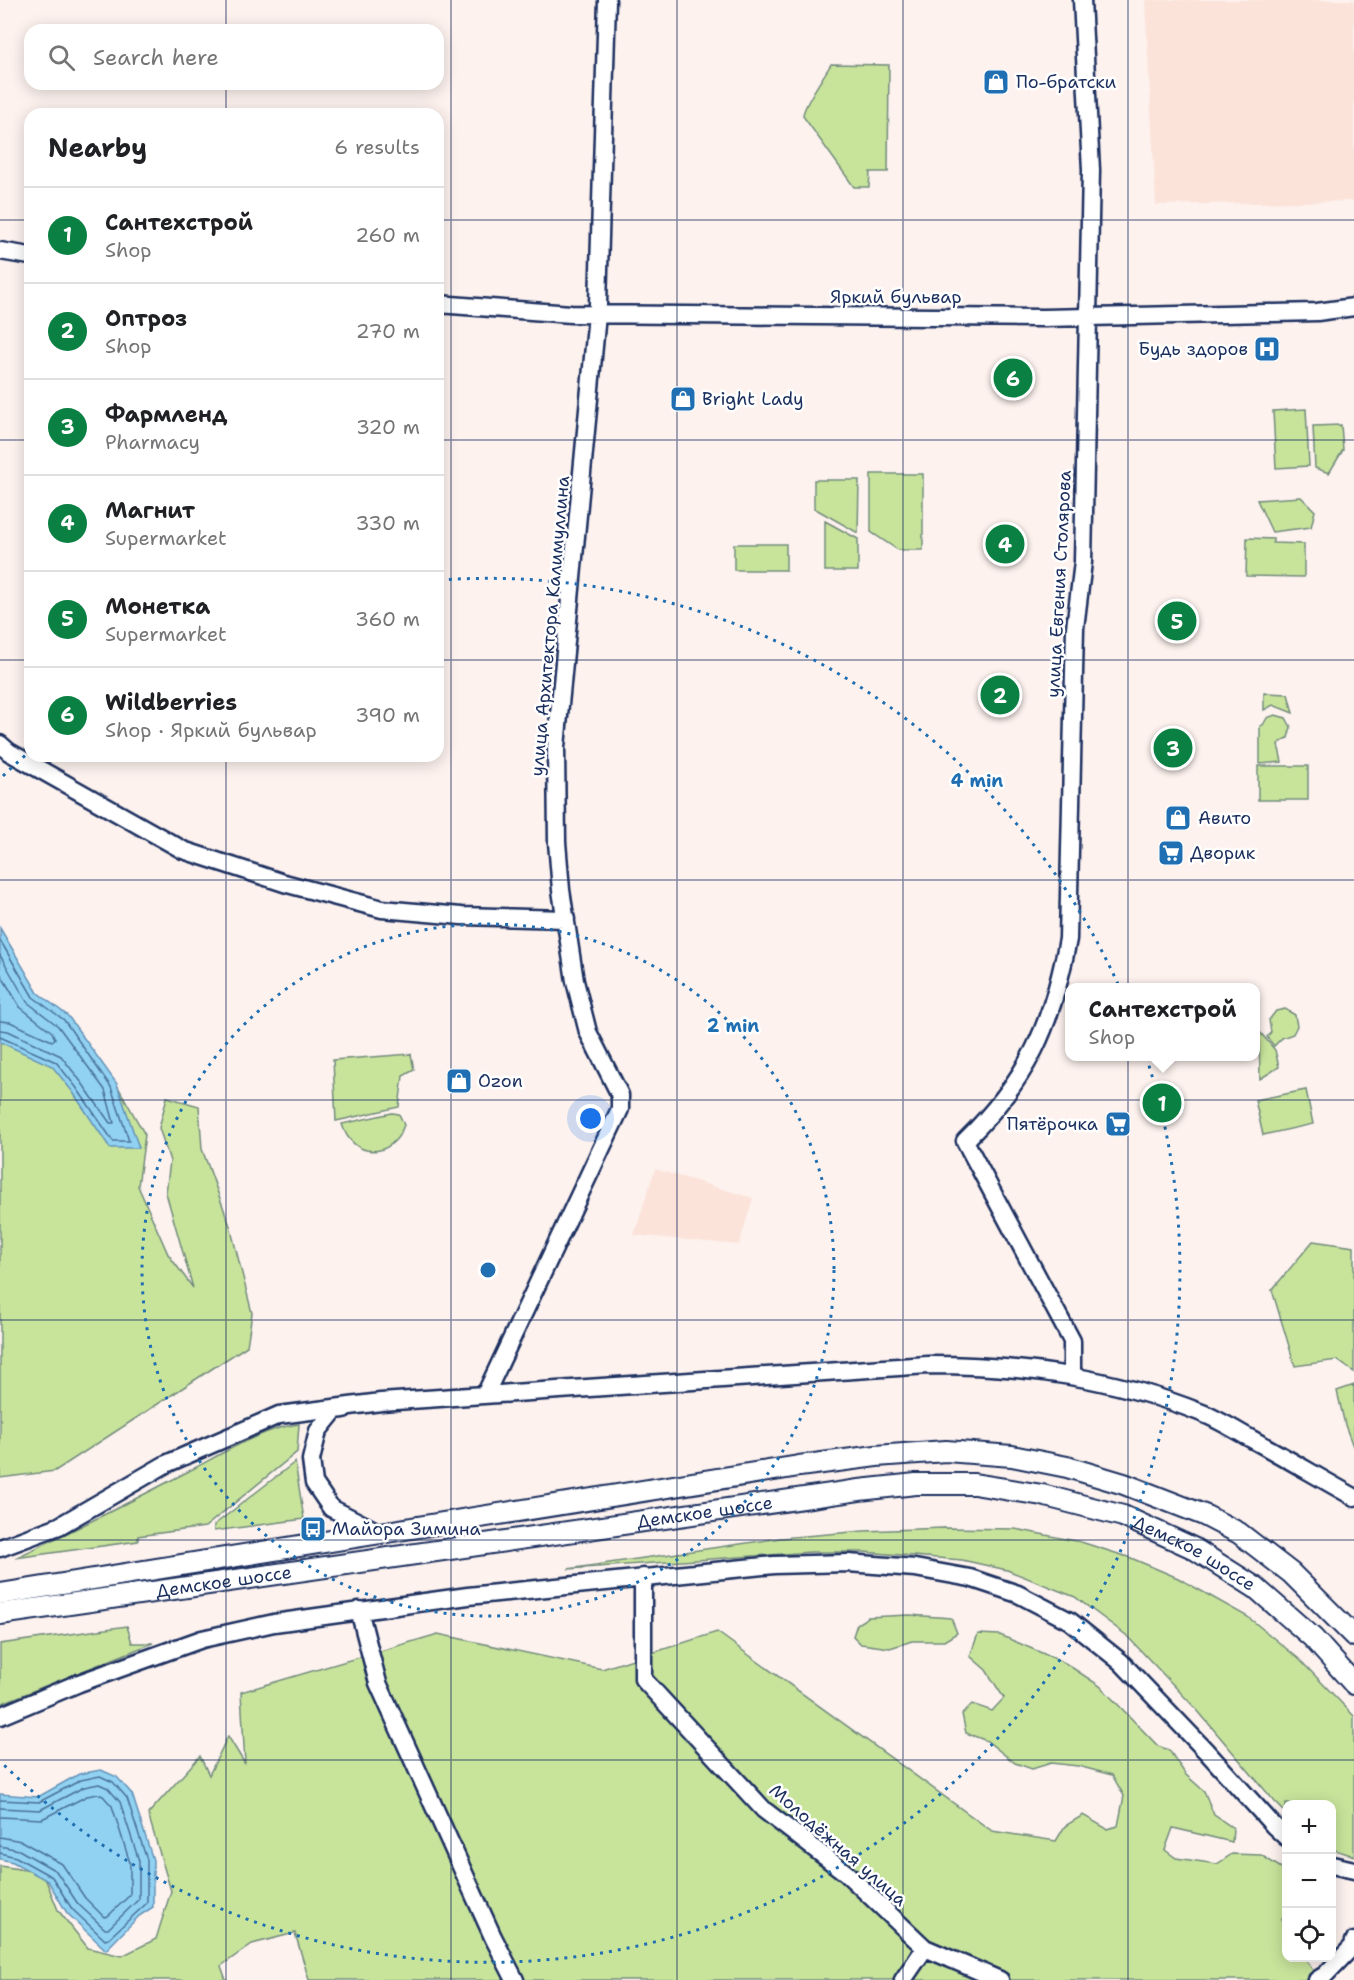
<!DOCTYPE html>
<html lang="en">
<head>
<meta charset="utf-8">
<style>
  body { margin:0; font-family:"Shantell Sans",sans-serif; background:#f2f2f2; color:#202124 }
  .controls { position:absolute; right:18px; bottom:18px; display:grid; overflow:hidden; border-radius:12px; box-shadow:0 3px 15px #0003 }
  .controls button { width:54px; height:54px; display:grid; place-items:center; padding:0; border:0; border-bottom:2px solid #e0e0e0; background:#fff; color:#202124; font:30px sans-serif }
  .you { position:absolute; left:591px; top:1119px; width:21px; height:21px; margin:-15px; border:4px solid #fff; border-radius:50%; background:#1a73e8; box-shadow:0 0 0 9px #1a73e833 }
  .badge { display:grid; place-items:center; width:39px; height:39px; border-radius:50%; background:#0b8043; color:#fff; font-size:20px; font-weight:700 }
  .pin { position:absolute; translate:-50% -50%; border:3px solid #fff; box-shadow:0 2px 6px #0006 }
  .popup { position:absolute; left:1065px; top:983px; width:195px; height:78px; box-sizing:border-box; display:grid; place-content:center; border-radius:12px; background:#fff; filter:drop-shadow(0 2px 4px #0005); font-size:20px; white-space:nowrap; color:#757577 }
  .popup b { font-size:22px; color:#202124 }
  .popup::after { content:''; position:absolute; left:50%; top:100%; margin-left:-12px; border:12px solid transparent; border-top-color:#fff }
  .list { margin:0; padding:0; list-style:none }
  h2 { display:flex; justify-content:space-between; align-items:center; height:78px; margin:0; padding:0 24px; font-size:26px }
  h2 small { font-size:20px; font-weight:400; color:#757577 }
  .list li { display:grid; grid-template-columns:39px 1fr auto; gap:18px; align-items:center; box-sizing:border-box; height:96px; padding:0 24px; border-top:2px solid #e0e0e0 }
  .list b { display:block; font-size:22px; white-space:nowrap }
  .list p { margin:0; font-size:20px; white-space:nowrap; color:#757577 }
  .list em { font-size:20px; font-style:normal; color:#757577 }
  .icon { flex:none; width:33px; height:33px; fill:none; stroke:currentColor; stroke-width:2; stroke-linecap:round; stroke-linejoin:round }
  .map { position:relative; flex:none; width:1354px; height:1980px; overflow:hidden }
  .search { position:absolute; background:#fff; box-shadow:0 3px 15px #0003; left:24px; top:24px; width:420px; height:66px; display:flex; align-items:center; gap:15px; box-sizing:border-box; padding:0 21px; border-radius:18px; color:#757577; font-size:22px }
  .panel { position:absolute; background:#fff; box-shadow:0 3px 15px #0003; left:24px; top:108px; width:420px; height:654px; border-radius:18px }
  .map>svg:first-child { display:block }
  .built { fill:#fbe3da }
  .green { fill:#c8e49b; stroke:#728a7c; stroke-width:1.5 }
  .water { fill:#91d2f2; stroke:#6291b7; stroke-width:1.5 }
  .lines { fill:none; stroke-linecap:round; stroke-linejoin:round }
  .shore { stroke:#4a7099; stroke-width:1.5 }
  .minor-casing { stroke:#1b2f5e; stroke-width:21 }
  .major-casing { stroke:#1b2f5e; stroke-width:24 }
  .minor { stroke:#fff; stroke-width:16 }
  .major { stroke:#fff; stroke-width:20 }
  .grid { fill:none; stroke:#1b2f5e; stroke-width:1.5; stroke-opacity:0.55 }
  .ring { fill:none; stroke:#1f6fb2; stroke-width:3; stroke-dasharray:3 6 }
  .labels { text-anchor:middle; stroke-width:5; stroke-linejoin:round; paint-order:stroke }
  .poi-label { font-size:18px; fill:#1b2f5e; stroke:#fff; text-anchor:start }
  .street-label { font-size:18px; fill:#1b2f5e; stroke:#fff }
  .centre { fill:#1f6fb2; stroke:#fff; stroke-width:3 }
  .ring-label { font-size:18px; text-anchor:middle; font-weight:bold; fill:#1f6fb2; stroke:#fff; stroke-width:5; stroke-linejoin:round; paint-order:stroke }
</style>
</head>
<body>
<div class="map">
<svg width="1354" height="1980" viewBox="0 0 1354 1980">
  <rect width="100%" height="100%" fill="#fdf2ee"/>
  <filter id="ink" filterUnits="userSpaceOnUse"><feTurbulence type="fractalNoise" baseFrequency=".0167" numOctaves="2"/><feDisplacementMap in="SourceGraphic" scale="12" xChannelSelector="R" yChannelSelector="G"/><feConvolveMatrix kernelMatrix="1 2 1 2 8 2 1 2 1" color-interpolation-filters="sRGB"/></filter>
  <g filter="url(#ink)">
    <path class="built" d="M 1145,0 L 1354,0 L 1354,201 L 1156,205 Z
      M 655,1169 L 753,1198 L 739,1245 L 634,1235 Z"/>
    <path class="green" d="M 831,64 L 889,65 L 888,172 L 870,172 L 869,187 L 854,187 L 803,116 C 802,107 825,75 831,64 Z
      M 1306,409 L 1309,466 L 1276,468 L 1273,411 Z
      M 1341,425 L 1343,450 L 1329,473 L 1315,468 L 1313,426 Z
      M 871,474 L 923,474 L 923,550 L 898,550 L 871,532 Z
      M 814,480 L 859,480 L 858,533 L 814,508 Z
      M 1301,497 L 1315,511 L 1311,527 L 1272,532 L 1257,500 Z
      M 825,521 L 858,539 L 858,571 L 825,571 Z
      M 1247,538 L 1273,539 L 1273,543 L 1304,544 L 1304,577 L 1246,576 Z
      M 734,544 L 786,544 L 786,570 L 734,570 Z
      M 1264,693 L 1288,694 L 1293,713 L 1273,705 L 1264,710 Z
      M 1275,715 L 1286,718 L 1291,727 L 1288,738 L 1278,744 L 1282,762 L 1260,764 L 1260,726 L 1263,725 L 1267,718 Z
      M 1258,766 L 1308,766 L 1308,800 L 1258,800 Z
      M 1285,1009 L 1295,1015 L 1297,1026 L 1293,1034 L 1282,1038 L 1274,1046 L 1267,1037 L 1271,1032 L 1269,1020 L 1276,1011 Z
      M 0,1016 L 117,1085 L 145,1135 L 138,1186 L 168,1254 L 193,1288 L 166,1193 L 170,1161 L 159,1128 L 167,1097 L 199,1106 L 202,1149 L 230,1226 L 252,1313 L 247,1346 L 55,1471 L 0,1478 Z
      M 1259,1031 L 1275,1050 L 1279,1067 L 1260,1079 Z
      M 411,1054 L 414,1070 L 403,1076 L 399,1107 L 336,1121 L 333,1060 Z
      M 1306,1090 L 1313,1124 L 1263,1135 L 1255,1100 Z
      M 392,1113 L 399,1114 L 404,1125 C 392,1160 352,1159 342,1124 Z
      M 1313,1241 L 1354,1247 L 1354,1372 L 1337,1360 L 1295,1366 L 1272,1290 Z
      M 1354,1385 L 1354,1449 L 1345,1425 L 1337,1391 Z
      M 299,1424 L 297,1452 L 205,1527 L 138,1536 L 138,1541 L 15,1558 C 73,1531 130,1502 187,1472 C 220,1455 262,1428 299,1424 Z
      M 295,1462 L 304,1519 L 214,1531 L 214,1525 Z
      M 944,1528 L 1015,1529 L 1081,1542 L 1131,1558 L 1178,1578 L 1248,1617 L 1299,1659 L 1354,1716 L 1354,1856 L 1332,1849 L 1332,1804 L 1286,1804 L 1286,1813 L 1275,1802 L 1197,1710 L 1126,1635 L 1075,1597 L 1007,1570 L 962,1560 L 864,1552 L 811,1552 L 568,1569 L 781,1538 L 864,1531 Z
      M 909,1615 L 951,1618 L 957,1633 L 944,1641 L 912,1641 L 890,1648 L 861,1644 L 853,1636 L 857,1624 L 868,1617 Z
      M 127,1626 L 132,1643 L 153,1643 L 0,1704 L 0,1644 Z
      M 717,1632 L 992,1831 L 1056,1841 L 1065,1826 L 1083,1815 L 1107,1829 L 1118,1826 L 1124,1796 L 1112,1775 L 1078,1766 L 1051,1763 L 1032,1769 L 1015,1763 L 987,1741 L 966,1733 L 962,1714 L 972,1704 L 992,1711 L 1004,1698 L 986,1670 L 970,1656 L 978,1634 L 1000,1635 L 1065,1663 L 1100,1686 L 1158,1746 L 1169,1750 L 1186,1775 L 1204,1791 L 1214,1815 L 1233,1828 L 1232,1842 L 1173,1828 L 1165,1850 L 1176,1858 L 1217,1864 L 1232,1854 L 1261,1855 L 1286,1871 L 1286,1914 L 1281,1919 L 1286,1927 L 1286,1958 L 1305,1958 L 1319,1980 L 309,1980 L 295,1933 L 252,1944 L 221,1966 L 226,1980 L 0,1980 L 0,1866 L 43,1873 L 58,1910 L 88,1948 L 122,1956 L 156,1939 L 171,1891 L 148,1814 L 200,1756 L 209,1775 L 228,1736 L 245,1764 L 241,1692 L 438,1634 L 602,1669 Z"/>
    <path class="water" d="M 0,928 L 38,993 L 68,1016 L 117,1084 L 139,1148 L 110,1148 L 72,1091 L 52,1066 L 0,1042 Z
      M 101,1770 L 117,1777 L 132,1794 L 153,1860 L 153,1907 L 139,1916 L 106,1950 L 67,1913 L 48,1881 L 13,1862 L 0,1859 L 0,1794 L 38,1797 L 79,1774 Z"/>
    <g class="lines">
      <path class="shore" d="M 0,940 L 33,997 L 64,1020 L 111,1087 L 129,1141 L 113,1141 L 76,1087 L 56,1062 L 0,1037
        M 0,955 L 27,1002 L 58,1026 L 105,1090 L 114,1123 L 110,1123 L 82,1083 L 61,1056 L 8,1031 L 0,1030
        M 0,973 L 20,1007 L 52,1032 L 55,1039 L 52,1041 L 10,1022 L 0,1021
        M 0,1800 L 39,1802 L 81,1780 L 100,1776 L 113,1782 L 127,1798 L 147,1860 L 147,1903 L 108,1939 L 105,1940 L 72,1909 L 52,1877 L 16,1857 L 0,1853
        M 0,1808 L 40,1810 L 84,1787 L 99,1784 L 108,1788 L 120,1802 L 139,1861 L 139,1899 L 108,1929 L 105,1929 L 78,1904 L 56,1871 L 19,1850 L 0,1846
        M 0,1817 L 42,1819 L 87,1796 L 98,1794 L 103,1796 L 112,1806 L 130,1863 L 130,1895 L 108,1916 L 104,1917 L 85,1898 L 62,1864 L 21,1841 L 0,1837"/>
      <g class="minor-casing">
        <path id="minor" d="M 0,251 L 30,256
          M 438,304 L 571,314 L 1044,318 L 1317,312 L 1354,307
          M 0,744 L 9,752 L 183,850 L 284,883 L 382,909 L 461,916 L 566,919
          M 1072,1375 L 1072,1341 L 965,1141 C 1028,1079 1052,1026 1068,939 L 1075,628 L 1083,562 L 1091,170 L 1082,0
          M 485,1395 L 620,1109 L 620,1095 L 588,1032 L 575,981 L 561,890 L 557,842 L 556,747 L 598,304 L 607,0
          M 344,1409 L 335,1410 L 318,1431 L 311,1460 L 314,1483 L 331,1508 L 380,1533
          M 0,1548 L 59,1526 L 166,1464 L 279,1415 L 381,1402 L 928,1365 C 1024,1365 1112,1377 1202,1413 C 1217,1419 1232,1428 1246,1436 C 1283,1456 1318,1477 1354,1497
          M 643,1577 L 643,1679 L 764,1810 L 846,1873 L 925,1948 L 1000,1980
          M 359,1610 L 378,1683 L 493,1937 L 515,1980
          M 0,1716 L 79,1683 L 202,1639 L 274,1623 L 468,1596 L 774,1565 L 848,1563 L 915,1568 L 970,1578 L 1018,1594 L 1070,1621 L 1121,1662 L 1206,1751 L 1273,1825 L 1286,1837
          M 1332,1865 L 1354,1870
          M 903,1980 L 925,1948
          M 1317,1980 L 1325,1975 L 1353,1946 L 1354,1941"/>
      </g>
      <g class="major-casing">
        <g id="major">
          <path d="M 0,1594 L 799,1466 L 876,1456 L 946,1451 L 1012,1456 L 1067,1467 L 1124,1484 L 1204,1515 L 1239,1533 L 1291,1573 L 1354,1636"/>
          <path id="s1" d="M 0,1614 L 859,1490 L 916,1484 L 974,1484 L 1042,1495 L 1123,1516 L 1193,1548 L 1256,1588 L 1313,1638 L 1354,1684"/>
        </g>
      </g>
      <use href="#minor" class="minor"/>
      <use href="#major" class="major"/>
    </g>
  </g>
  <path class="grid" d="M 226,0 L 226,30M 451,0 L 451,1980M 677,0 L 677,1980M 903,0 L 903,1980M 1128,0 L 1128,1980M 226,84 L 226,114M 0,220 L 30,220M 438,220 L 1354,220M 0,440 L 30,440M 438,440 L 1354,440M 0,660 L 30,660M 438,660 L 1354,660M 226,756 L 226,1980M 0,880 L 1354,880M 0,1100 L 1354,1100M 0,1320 L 1354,1320M 0,1540 L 1354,1540M 0,1760 L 1354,1760"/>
  <g class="ring">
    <circle cx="488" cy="1270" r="346"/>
    <path d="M3 776A692 692 0 0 1 29 752M440 580A692 692 0 1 1 3 1764"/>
  </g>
  <defs>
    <g id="shop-square" transform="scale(1.35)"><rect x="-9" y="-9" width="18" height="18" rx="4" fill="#1f6fb2" stroke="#fff"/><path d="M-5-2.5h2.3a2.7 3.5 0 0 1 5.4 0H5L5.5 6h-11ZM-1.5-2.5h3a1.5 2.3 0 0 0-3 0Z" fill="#fff"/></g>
    <g id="hospital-square" transform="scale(1.35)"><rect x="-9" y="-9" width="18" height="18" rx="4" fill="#1f6fb2" stroke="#fff"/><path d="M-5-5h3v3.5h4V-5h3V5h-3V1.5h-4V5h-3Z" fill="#fff"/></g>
    <g id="supermarket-square" transform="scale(1.35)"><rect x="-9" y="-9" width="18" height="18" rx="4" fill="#1f6fb2" stroke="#fff"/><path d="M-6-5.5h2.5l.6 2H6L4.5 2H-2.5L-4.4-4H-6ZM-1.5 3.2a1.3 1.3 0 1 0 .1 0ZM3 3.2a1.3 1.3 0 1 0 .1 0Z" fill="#fff"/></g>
    <g id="bus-square" transform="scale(1.35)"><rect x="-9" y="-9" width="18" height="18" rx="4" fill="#1f6fb2" stroke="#fff"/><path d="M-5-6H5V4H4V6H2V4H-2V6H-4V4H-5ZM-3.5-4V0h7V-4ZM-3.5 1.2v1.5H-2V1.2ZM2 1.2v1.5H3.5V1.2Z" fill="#fff"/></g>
  </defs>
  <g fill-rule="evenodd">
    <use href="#shop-square" x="996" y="82"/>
    <use href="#hospital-square" x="1267" y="349"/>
    <use href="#shop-square" x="683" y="399"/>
    <use href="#shop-square" x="1178" y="818"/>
    <use href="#supermarket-square" x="1171" y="853"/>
    <use href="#shop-square" x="459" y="1081"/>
    <use href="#supermarket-square" x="1118" y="1124"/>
    <use href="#bus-square" x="313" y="1529"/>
  </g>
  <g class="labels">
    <g class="poi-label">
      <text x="1016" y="88">По-братски</text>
      <text x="1248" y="355" text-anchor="end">Будь здоров</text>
      <text x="702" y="405">Bright Lady</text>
      <text x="1198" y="824">Авито</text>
      <text x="1190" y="859">Дворик</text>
      <text x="478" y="1087">Ozon</text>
      <text x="1098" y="1130" text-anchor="end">Пятёрочка</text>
      <text x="332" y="1535">Майора Зимина</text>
    </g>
    <g class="street-label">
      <text x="896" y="303">Яркий бульвар</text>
      <text transform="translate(1059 584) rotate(-87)" y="6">улица Евгения Столярова</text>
      <text transform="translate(550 626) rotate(-85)" y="6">улица Архитектора Калимуллина</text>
      <text dy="6" stroke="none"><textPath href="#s1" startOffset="712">Демское шоссе</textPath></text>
      <text dy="6" stroke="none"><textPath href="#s1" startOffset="1216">Демское шоссе</textPath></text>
      <text dy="6" stroke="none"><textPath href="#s1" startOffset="226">Демское шоссе</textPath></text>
      <text transform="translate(838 1845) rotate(41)" y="6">Молодёжная улица</text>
    </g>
  </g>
  <circle cx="488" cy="1270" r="9" class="centre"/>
  <g class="ring-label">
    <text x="977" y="787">4 min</text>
    <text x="733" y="1032">2 min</text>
  </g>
</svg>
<div class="controls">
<button>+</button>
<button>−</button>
<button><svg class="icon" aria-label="locate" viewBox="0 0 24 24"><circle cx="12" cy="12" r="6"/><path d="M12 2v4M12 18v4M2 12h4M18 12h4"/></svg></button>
</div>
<div class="you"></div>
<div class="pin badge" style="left:1162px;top:1103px">1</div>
<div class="popup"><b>Сантехстрой</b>Shop</div>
<div class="pin badge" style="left:1000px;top:695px">2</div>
<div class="pin badge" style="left:1173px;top:748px">3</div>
<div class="pin badge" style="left:1005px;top:544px">4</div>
<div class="pin badge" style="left:1177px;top:621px">5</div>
<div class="pin badge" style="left:1013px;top:378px">6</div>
<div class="search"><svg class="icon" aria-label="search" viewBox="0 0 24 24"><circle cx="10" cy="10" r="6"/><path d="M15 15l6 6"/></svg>Search here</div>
<section class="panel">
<h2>Nearby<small>6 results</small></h2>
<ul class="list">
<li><span class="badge">1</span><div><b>Сантехстрой</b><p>Shop</p></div><em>260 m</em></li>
<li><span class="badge">2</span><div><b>Оптроз</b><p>Shop</p></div><em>270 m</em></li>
<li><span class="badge">3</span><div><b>Фармленд</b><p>Pharmacy</p></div><em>320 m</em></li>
<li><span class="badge">4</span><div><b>Магнит</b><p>Supermarket</p></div><em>330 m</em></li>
<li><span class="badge">5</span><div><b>Монетка</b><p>Supermarket</p></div><em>360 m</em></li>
<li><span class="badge">6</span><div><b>Wildberries</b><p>Shop · Яркий бульвар</p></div><em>390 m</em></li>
</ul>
</section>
</div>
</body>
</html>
